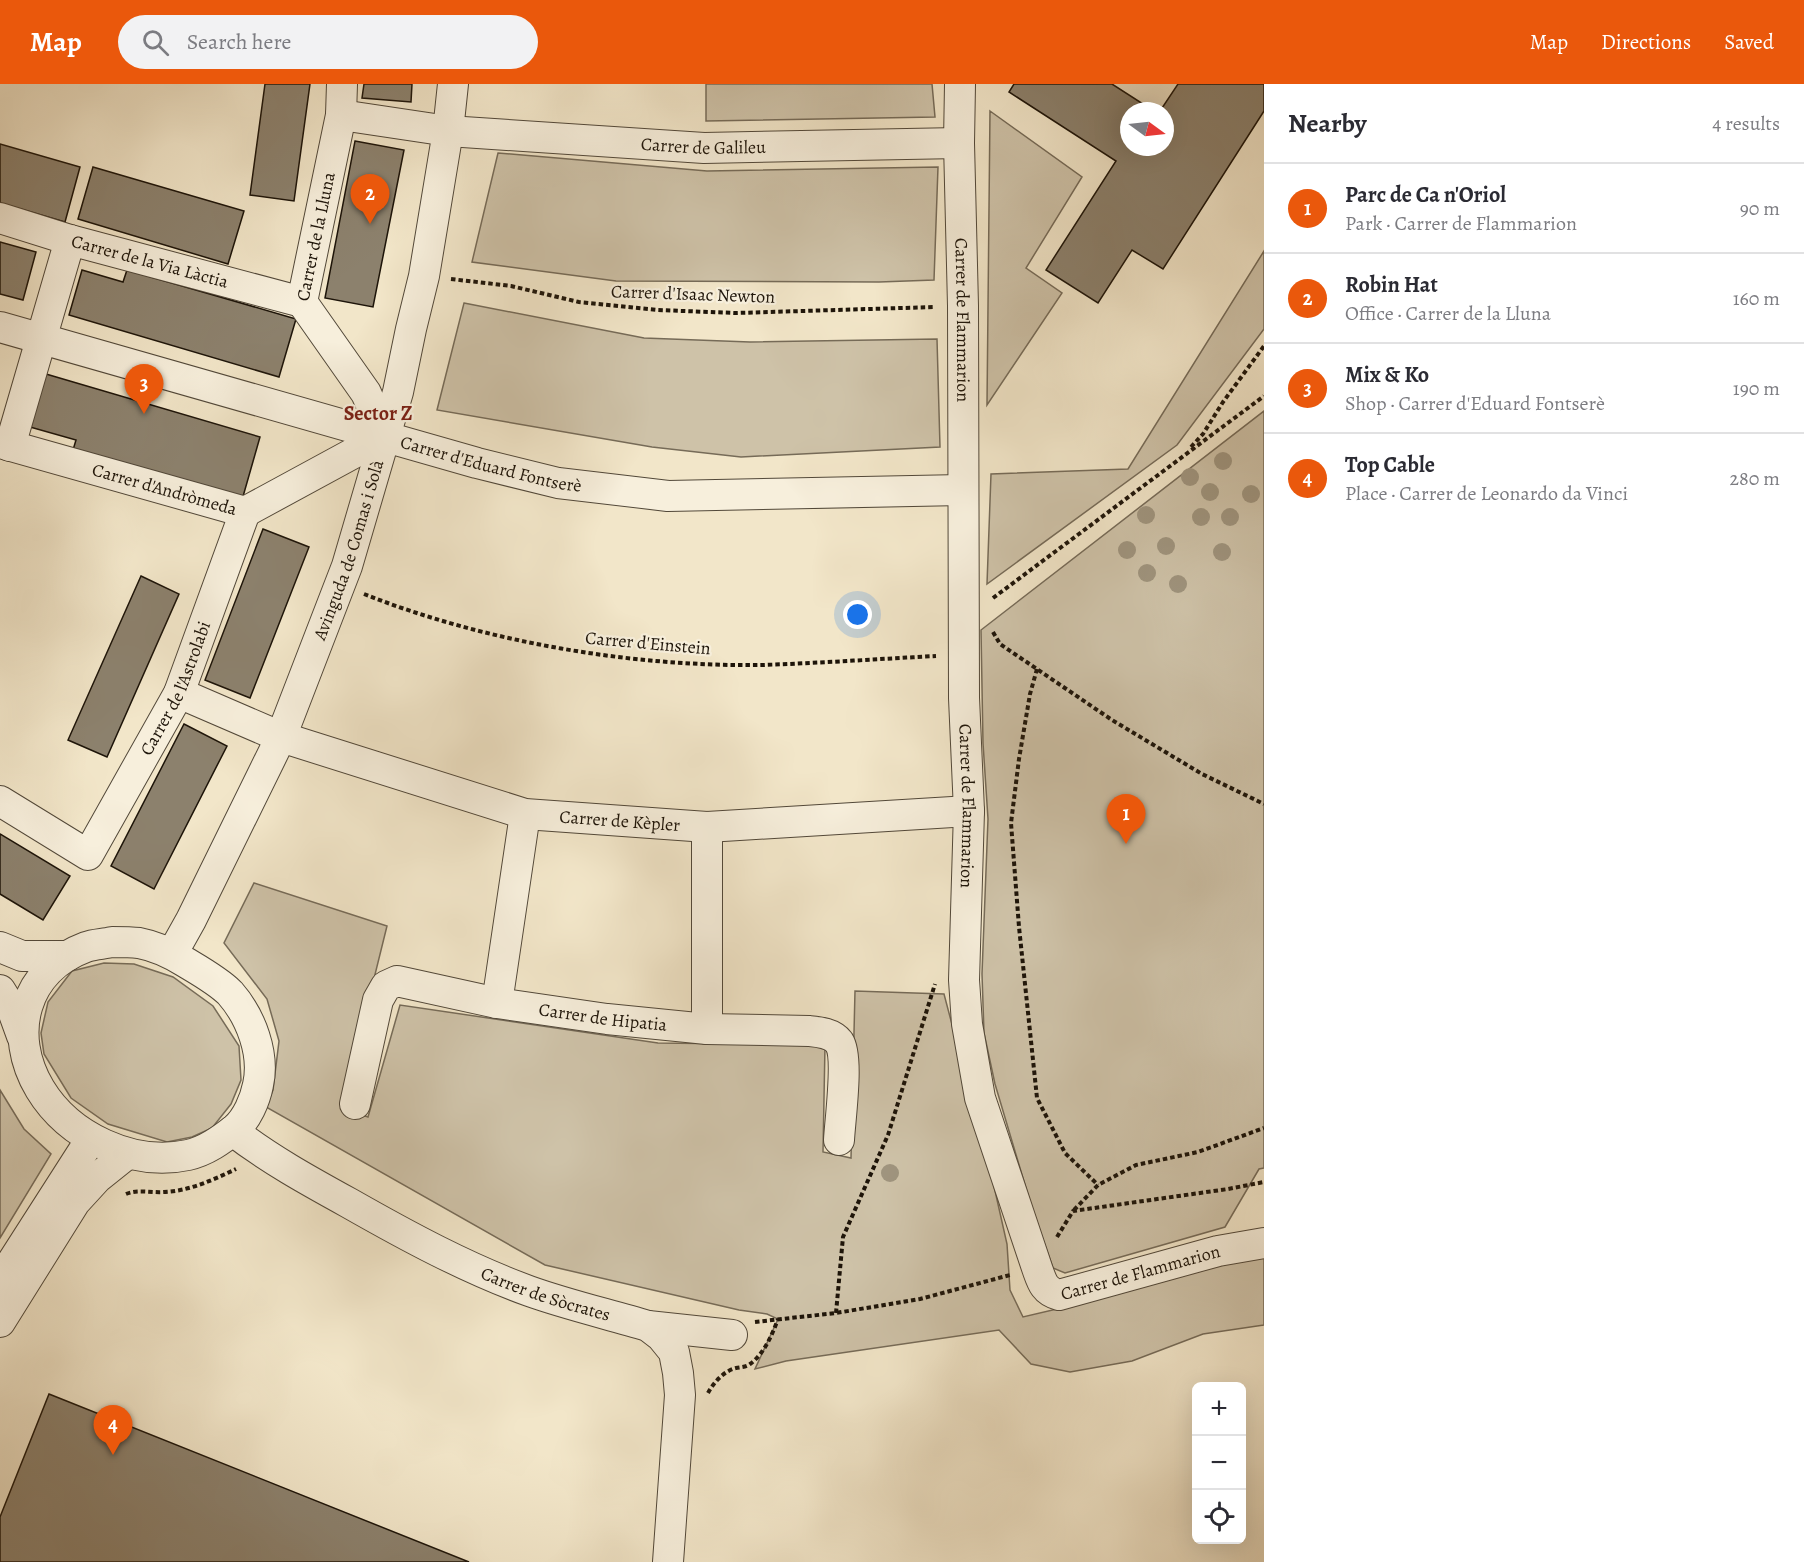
<!DOCTYPE html>
<html lang="en">
<head>
<meta charset="utf-8">
<style>
  body { margin:0; font-family:Alegreya,serif; background:#f2f2f3; color:#2b2b33 }
  .controls { position:absolute; right:18px; bottom:18px; display:grid; overflow:hidden; border-radius:9px; box-shadow:0 6px 24px #0002 }
  .controls button { width:54px; height:54px; display:grid; place-items:center; padding:0; border:0; border-bottom:2px solid #e1e1e2; background:#fff; color:#2b2b33; font:30px sans-serif }
  .compass { position:absolute; left:1120px; top:18px; width:54px; height:54px; border-radius:50%; background:#fff; box-shadow:0 6px 24px #0002; rotate:105deg }
  .you { position:absolute; left:858px; top:531px; width:21px; height:21px; margin:-15px; border:4px solid #fff; border-radius:50%; background:#1a73e8; box-shadow:0 0 0 9px #1a73e833 }
  .badge { display:grid; place-items:center; width:39px; height:39px; border-radius:50%; background:#ea580c; color:#fff; font-size:20px; font-weight:700 }
  .pin { position:absolute; translate:-50% -50px; filter:drop-shadow(0 2px 3px #0008) }
  .pin::after { content:''; position:absolute; top:32px; width:21px; height:18px; background:inherit; clip-path:polygon(0 0,100% 0,50% 100%) }
  .list { margin:0; padding:0; list-style:none }
  h2 { display:flex; justify-content:space-between; align-items:center; height:78px; margin:0; padding:0 24px; font-size:26px }
  h2 small { font-size:20px; font-weight:400; color:#7c7c81 }
  .list li { display:grid; grid-template-columns:39px 1fr auto; gap:18px; align-items:center; box-sizing:border-box; height:90px; padding:0 24px; border-top:2px solid #e1e1e2 }
  .list b { display:block; font-size:22px; white-space:nowrap }
  .list p { margin:0; font-size:20px; white-space:nowrap; color:#7c7c81 }
  .list em { font-size:20px; font-style:normal; color:#7c7c81 }
  .icon { flex:none; width:33px; height:33px; fill:none; stroke:currentColor; stroke-width:2; stroke-linecap:round; stroke-linejoin:round }
  .map { position:relative; flex:none; width:1264px; height:1478px; overflow:hidden }
  header { display:flex; align-items:center; gap:36px; box-sizing:border-box; height:84px; padding:0 30px; background:#ea580c; color:#fff }
  header strong { font-size:28px }
  nav { display:flex; gap:33px; margin-inline-start:auto; font-size:21px }
  .search { width:420px; height:54px; background:#f2f2f3; display:flex; align-items:center; gap:15px; box-sizing:border-box; padding:0 21px; border-radius:33px; color:#7c7c81; font-size:22px }
  main { display:flex }
  aside { flex:1; background:#fff }
  .map>svg:first-child { display:block }
  .green { fill:#cec2a8; stroke:#766b58; stroke-width:1.5 }
  .building { fill:#8c816d; stroke:#1d1409; stroke-width:1.5 }
  .lines { fill:none; stroke-linecap:round; stroke-linejoin:round }
  .street-casing { stroke:#524839; stroke-width:32 }
  .path { stroke:#1d1409; stroke-width:4; stroke-dasharray:4.5 3; stroke-linecap:butt }
  .street { stroke:#f7efdc; stroke-width:30 }
  .tree { fill:#9f947e }
  .labels { text-anchor:middle; stroke-width:4.5; stroke-linejoin:round; paint-order:stroke }
  .street-label { font-size:18px; fill:#1d1409; stroke:#f7efdc }
  .neighbourhood-label { font-size:20px; font-weight:bold; fill:#7a1f14; stroke:#f7efdc }
</style>
</head>
<body>
<header>
<strong>Map</strong>
<div class="search"><svg class="icon" aria-label="search" viewBox="0 0 24 24"><circle cx="10" cy="10" r="6"/><path d="M15 15l6 6"/></svg>Search here</div>
<nav><a>Map</a><a>Directions</a><a>Saved</a></nav>
</header>
<main>
<div class="map">
<svg width="1264" height="1478" viewBox="0 0 1264 1478">
  <rect width="100%" height="100%" fill="#f2e6c9"/>
  <filter id="stains"><feTurbulence type="fractalNoise" baseFrequency=".00333" numOctaves="4"/><feColorMatrix values="0 0 0 0 .2 0 0 0 0 .09 0 0 0 0 .02 0 0 0 .5 -.17"/></filter>
  <radialGradient id="worn" r=".72"><stop offset=".6" stop-color="#630" stop-opacity="0"/><stop offset="1" stop-color="#630" stop-opacity=".3"/></radialGradient>
  <path class="green" d="M 706,0 L 932,0 L 935,33 L 706,37 Z
    M 990,27 L 1082,93 L 1026,184 L 1062,209 L 987,321 Z
    M 498,69 L 707,87 L 938,83 L 934,196 L 879,198 L 616,197 L 472,178 Z
    M 1264,167 L 1264,245 L 1177,361 L 987,500 L 991,390 L 1128,385 Z
    M 464,219 L 644,254 L 750,258 L 937,255 L 940,363 L 741,373 L 652,363 L 437,326 Z
    M 1264,327 L 1264,1084 L 1259,1085 L 1225,1143 L 1065,1189 L 1053,1184 L 1031,1121 L 995,1000 L 984,949 L 982,890 L 988,735 L 983,659 L 981,546 Z
    M 254,799 L 387,842 L 342,1024 L 368,1033 L 400,921 L 658,959 L 825,961 L 823,1068 L 851,1074 L 855,907 L 944,910 L 991,1089 L 1007,1160 L 1010,1206 L 1023,1233 L 1091,1217 L 1221,1179 L 1264,1173 L 1264,1241 L 1203,1250 L 1132,1277 L 1070,1288 L 1031,1280 L 999,1246 L 786,1277 L 755,1285 L 778,1235 L 767,1230 L 739,1226 L 545,1181 L 266,1023 L 273,1006 L 279,957 L 267,915 L 224,859 Z
    M 104,879 L 134,880 L 173,893 L 213,922 L 239,962 L 241,996 L 231,1020 L 212,1044 L 192,1053 L 167,1058 L 108,1040 L 71,1014 L 44,970 L 41,949 L 48,918 L 72,887 Z
    M 0,1006 L 24,1045 L 51,1070 L 0,1154 Z"/>
  <path class="building" d="M 265,0 L 310,0 L 294,117 L 250,111 Z
    M 364,0 L 412,0 L 411,18 L 362,14 Z
    M 1014,0 L 1112,0 L 1154,27 L 1129,27 L 1129,63 L 1165,63 L 1165,27 L 1160,27 L 1178,0 L 1264,0 L 1264,27 L 1163,185 L 1132,166 L 1098,219 L 1046,186 L 1116,77 L 1009,8 Z
    M 355,57 L 404,66 L 373,223 L 325,214 Z
    M 0,60 L 80,83 L 65,138 L 0,119 Z
    M 93,83 L 244,127 L 228,180 L 78,135 Z
    M 0,158 L 36,168 L 23,216 L 0,210 Z
    M 82,186 L 123,198 L 127,186 L 296,235 L 279,293 L 69,231 Z
    M 46,290 L 260,353 L 242,416 L 73,366 L 76,356 L 30,343 Z
    M 263,445 L 309,463 L 250,614 L 205,596 Z
    M 141,492 L 179,510 L 107,673 L 68,656 Z
    M 184,640 L 227,662 L 154,805 L 111,782 Z
    M 0,750 L 70,792 L 43,836 L 0,810 Z
    M 49,1310 L 469,1478 L 0,1478 L 0,1433 Z"/>
  <g class="lines">
    <g class="street-casing">
      <g id="street">
        <path id="s1" d="M 960,0 L 959,59 L 963,222 L 964,614 L 969,727 L 964,896 L 967,940 L 980,1014 L 1037,1184 C 1042,1198 1044,1207 1059,1211 L 1218,1167 L 1264,1159"/>
        <path id="s2" d="M 341,31 L 448,47 L 704,64 L 959,59"/>
        <path id="s3" d="M 0,134 L 70,156 L 302,218"/>
        <path id="s4" d="M 0,243 L 477,379 L 558,399 L 668,412 L 962,406"/>
        <path id="s5" d="M 0,359 L 245,428 L 385,352 L 366,309 L 302,218 L 341,31 L 342,0"/>
        <path d="M 10,362 L 70,156"/>
        <path id="s6" d="M 179,609 L 281,653 L 525,730 L 707,743 L 969,727"/>
        <path id="s7" d="M 0,717 L 88,771 L 179,609 L 245,428"/>
        <path d="M 112,858 C 121,858 131,858 139,859 C 155,862 172,870 185,878 C 200,887 218,897 230,909 C 251,933 265,970 258,1001 C 255,1016 247,1035 235,1045 C 221,1056 206,1067 188,1071 C 133,1083 69,1053 40,1005 C 7,950 24,886 86,863 C 94,860 104,860 112,858 Z"/>
        <path d="M 0,863 L 22,872 L 67,872"/>
        <path id="s8" d="M 172,870 L 191,836 L 281,653 L 347,482 L 398,308 L 411,245 L 424,192 L 448,47 L 453,0"/>
        <path d="M 0,906 L 13,927 L 22,952"/>
        <path d="M 497,919 L 525,730"/>
        <path d="M 707,945 L 707,743"/>
        <path id="s9" d="M 355,1020 L 378,916 L 386,902 L 397,897 L 497,919 L 607,935 L 707,945 L 809,947 C 819,948 832,949 839,958 C 849,973 840,1036 839,1056"/>
        <path id="s10" d="M 233,1047 C 269,1075 309,1097 349,1119 C 407,1152 466,1184 529,1207 C 568,1221 608,1230 648,1242 L 661,1252 L 674,1268 L 678,1289 L 680,1311 L 668,1478"/>
        <path d="M 0,1197 L 91,1055"/>
        <path d="M 0,1238 L 75,1118 L 97,1094 L 127,1070"/>
        <path d="M 648,1242 L 732,1251"/>
      </g>
    </g>
    <path class="path" d="M 451,195 L 511,202 L 579,218 L 658,226 L 736,229 L 935,223
      M 1191,363 L 1203,350 L 1223,318 L 1264,262
      M 364,510 C 485,558 632,583 762,581 C 820,579 878,575 936,572
      M 993,514 L 1264,312
      M 993,548 L 1000,560 L 1112,636 L 1202,690 L 1264,720
      M 1037,585 L 1030,610 L 1019,675 L 1011,739 L 1019,843 L 1037,1014 L 1065,1069 L 1098,1101
      M 126,1110 C 138,1105 151,1109 164,1108 C 189,1107 213,1096 236,1085
      M 1074,1126 L 1098,1101 L 1136,1081 L 1198,1068 L 1264,1044
      M 1057,1153 L 1073,1127 L 1228,1105 L 1264,1098
      M 836,1229 L 843,1153 L 888,1051 L 935,900
      M 755,1238 L 836,1229 L 920,1215 L 1010,1191
      M 708,1309 C 714,1298 724,1287 736,1284 C 741,1283 746,1283 750,1280 C 764,1270 772,1251 778,1235"/>
    <use href="#street" class="street"/>
  </g>
  <g class="tree">
    <circle cx="1223" cy="377" r="9"/>
    <circle cx="1190" cy="393" r="9"/>
    <circle cx="1210" cy="408" r="9"/>
    <circle cx="1251" cy="410" r="9"/>
    <circle cx="1146" cy="431" r="9"/>
    <circle cx="1201" cy="433" r="9"/>
    <circle cx="1230" cy="433" r="9"/>
    <circle cx="1166" cy="462" r="9"/>
    <circle cx="1127" cy="466" r="9"/>
    <circle cx="1222" cy="468" r="9"/>
    <circle cx="1147" cy="489" r="9"/>
    <circle cx="1178" cy="500" r="9"/>
    <circle cx="890" cy="1089" r="9"/>
  </g>
  <g class="labels">
    <g class="street-label">
      <text dy="6" stroke="none"><textPath href="#s2" startOffset="364">Carrer de Galileu</textPath></text>
      <text dy="6" stroke="none"><textPath href="#s5" startOffset="639">Carrer de la Lluna</textPath></text>
      <text dy="6" stroke="none"><textPath href="#s3" startOffset="156">Carrer de la Via Làctia</textPath></text>
      <text transform="translate(693 210) rotate(2)" y="6">Carrer d'Isaac Newton</text>
      <text dy="6" stroke="none"><textPath href="#s1" startOffset="236">Carrer de Flammarion</textPath></text>
      <text dy="6" stroke="none"><textPath href="#s4" startOffset="510">Carrer d'Eduard Fontserè</textPath></text>
      <text dy="6" stroke="none"><textPath href="#s5" startOffset="171">Carrer d'Andròmeda</textPath></text>
      <text dy="6" stroke="none"><textPath href="#s8" startOffset="442">Avinguda de Comas i Solà</textPath></text>
      <text transform="translate(648 559) rotate(5)" y="6">Carrer d'Einstein</text>
      <text dy="6" stroke="none"><textPath href="#s7" startOffset="292">Carrer de l'Astrolabi</textPath></text>
      <text dy="6" stroke="none"><textPath href="#s1" startOffset="722">Carrer de Flammarion</textPath></text>
      <text dy="6" stroke="none"><textPath href="#s6" startOffset="462">Carrer de Kèpler</textPath></text>
      <text dy="6" stroke="none"><textPath href="#s9" startOffset="344">Carrer de Hipatia</textPath></text>
      <text dy="6" stroke="none"><textPath href="#s1" startOffset="1316">Carrer de Flammarion</textPath></text>
      <text dy="6" stroke="none"><textPath href="#s10" startOffset="354">Carrer de Sòcrates</textPath></text>
    </g>
    <g class="neighbourhood-label">
      <text x="378" y="336">Sector Z</text>
    </g>
  </g>
  <rect width="100%" height="100%" filter="url(#stains)"/>
  <rect width="100%" height="100%" fill="url(#worn)"/>
</svg>
<div class="controls">
<button>+</button>
<button>−</button>
<button><svg class="icon" aria-label="locate" viewBox="0 0 24 24"><circle cx="12" cy="12" r="6"/><path d="M12 2v4M12 18v4M2 12h4M18 12h4"/></svg></button>
</div>
<svg class="compass" viewBox="-18 -18 36 36"><path d="M0-13l5 13h-10z" fill="#e53935"/><path d="M0 13l5-13h-10z" fill="#7c7c81"/></svg>
<div class="you"></div>
<div class="pin badge" style="left:1126px;top:760px">1</div>
<div class="pin badge" style="left:370px;top:140px">2</div>
<div class="pin badge" style="left:144px;top:330px">3</div>
<div class="pin badge" style="left:113px;top:1371px">4</div>
</div>
<aside>
<h2>Nearby<small>4 results</small></h2>
<ul class="list">
<li><span class="badge">1</span><div><b>Parc de Ca n'Oriol</b><p>Park · Carrer de Flammarion</p></div><em>90 m</em></li>
<li><span class="badge">2</span><div><b>Robin Hat</b><p>Office · Carrer de la Lluna</p></div><em>160 m</em></li>
<li><span class="badge">3</span><div><b>Mix &amp; Ko</b><p>Shop · Carrer d'Eduard Fontserè</p></div><em>190 m</em></li>
<li><span class="badge">4</span><div><b>Top Cable</b><p>Place · Carrer de Leonardo da Vinci</p></div><em>280 m</em></li>
</ul>
</aside>
</main>
</body>
</html>
